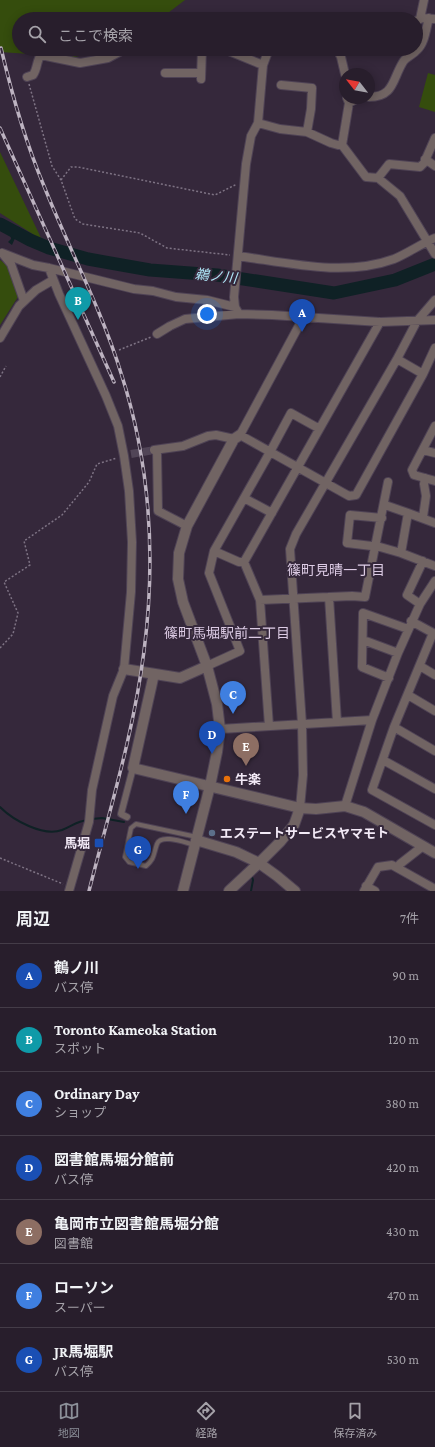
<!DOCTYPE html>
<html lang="ja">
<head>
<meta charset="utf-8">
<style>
  body { margin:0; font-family:"Crimson Pro","Noto Sans JP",serif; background:#342b38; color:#f1f3f6 }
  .compass { position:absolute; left:339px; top:68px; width:36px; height:36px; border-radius:50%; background:#281e2c; box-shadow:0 2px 10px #0003; rotate:301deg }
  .you { position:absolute; left:207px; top:314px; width:14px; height:14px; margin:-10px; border:3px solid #fff; border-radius:50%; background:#1a73e8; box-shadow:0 0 0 6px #1a73e833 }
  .badge { display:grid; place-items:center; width:26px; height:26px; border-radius:50%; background:#8c9099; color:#fff; font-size:13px; font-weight:700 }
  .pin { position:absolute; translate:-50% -33px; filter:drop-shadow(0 1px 2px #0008) }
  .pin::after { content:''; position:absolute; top:21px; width:14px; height:12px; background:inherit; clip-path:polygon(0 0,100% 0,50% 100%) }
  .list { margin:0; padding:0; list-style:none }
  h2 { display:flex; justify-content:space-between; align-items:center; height:52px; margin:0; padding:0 16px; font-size:17px }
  h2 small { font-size:13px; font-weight:400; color:#a5a2a9 }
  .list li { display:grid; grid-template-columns:26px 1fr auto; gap:12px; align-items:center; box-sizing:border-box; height:64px; padding:0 16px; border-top:1px solid #443c48 }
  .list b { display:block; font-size:15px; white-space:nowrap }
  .list p { margin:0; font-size:13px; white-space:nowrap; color:#a5a2a9 }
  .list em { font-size:13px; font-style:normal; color:#a5a2a9 }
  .icon { flex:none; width:22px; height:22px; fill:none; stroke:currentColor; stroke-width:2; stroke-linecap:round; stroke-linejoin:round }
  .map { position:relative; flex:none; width:435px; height:891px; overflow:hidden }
  .search { position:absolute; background:#281e2c; box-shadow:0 2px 10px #0003; left:12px; right:12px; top:12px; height:44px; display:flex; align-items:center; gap:10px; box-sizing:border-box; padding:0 14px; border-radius:22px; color:#a5a2a9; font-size:15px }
  .sheet { height:500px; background:#281e2c }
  nav { display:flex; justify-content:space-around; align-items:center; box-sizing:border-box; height:56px; border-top:1px solid #443c48; background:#281e2c; font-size:11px; color:#a5a2a9 }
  nav a { display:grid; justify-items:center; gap:2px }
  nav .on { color:#8c9099 }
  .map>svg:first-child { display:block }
  .green { fill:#354d0d }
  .water { fill:#0f2125 }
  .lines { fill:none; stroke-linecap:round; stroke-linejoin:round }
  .stream { stroke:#0f2125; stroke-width:2 }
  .river { stroke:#0f2125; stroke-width:13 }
  .minor-tunnel { stroke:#514557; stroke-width:8; stroke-dasharray:8 4; stroke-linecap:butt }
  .service-casing { stroke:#4f4355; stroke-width:6 }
  .pedestrian-casing { stroke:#4f4355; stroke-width:8 }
  .minor-casing { stroke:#4f4355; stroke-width:10 }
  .tertiary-casing { stroke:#4f4355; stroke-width:12 }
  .path { stroke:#7e7384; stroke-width:1.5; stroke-dasharray:2 2; stroke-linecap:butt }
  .service { stroke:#716463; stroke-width:4 }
  .pedestrian { stroke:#716463; stroke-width:6 }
  .minor { stroke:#716463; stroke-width:8 }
  .tertiary { stroke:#716463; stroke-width:10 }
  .rail-casing { stroke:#bdb3c1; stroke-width:3.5 }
  .rail { stroke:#35283b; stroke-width:2; stroke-dasharray:6; stroke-linecap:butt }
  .food-dot { fill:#e8710a; stroke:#35283b; stroke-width:1.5 }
  .service-dot { fill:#5c6f8a; stroke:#35283b; stroke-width:1.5 }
  .transit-dot { fill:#1a4fb4; stroke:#35283b; stroke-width:1.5 }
  .labels { text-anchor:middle; stroke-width:4; stroke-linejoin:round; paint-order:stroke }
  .poi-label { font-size:13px; font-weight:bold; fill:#f2e9f6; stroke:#35283b; text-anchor:start }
  .water-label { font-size:14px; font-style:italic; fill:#b0e9fa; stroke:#35283b }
  .neighbourhood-label { font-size:14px; fill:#dccbe4; stroke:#35283b }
</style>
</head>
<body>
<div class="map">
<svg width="435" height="891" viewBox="0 0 435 891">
  <rect width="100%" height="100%" fill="#35283b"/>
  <path class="green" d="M 0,0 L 185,0 L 160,19 L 19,19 L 19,49 L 108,49 L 104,51 L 74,57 L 0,52 Z
    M 428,73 L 435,75 L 435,112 L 419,107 Z
    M 0,152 L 42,240 L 0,213 Z
    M 0,260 L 8,266 L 21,292 L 0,325 Z"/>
  <path class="water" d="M 0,222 L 8,226 L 20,227 L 12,245 L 8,242 L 11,239 L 10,232 L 0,225 Z"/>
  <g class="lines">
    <path class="stream" d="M 0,807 C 13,820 43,837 62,830 C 72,826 77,821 88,820
      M 92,819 L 102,818 L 124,822
      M 251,891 L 253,880 L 252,877"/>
    <path class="river" d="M 0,224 L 30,240 L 49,248 L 88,259 L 150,270 L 217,275 L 334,293 L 395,280 L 435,264"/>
    <path class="minor-tunnel" d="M 131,454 L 154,450"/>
    <g class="service-casing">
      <path id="service" d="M 195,845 C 186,843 161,833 157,844 C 153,855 155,858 146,866 L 129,862 L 125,857 L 131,828 L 136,824 L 197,837"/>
    </g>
    <g class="pedestrian-casing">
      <path id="pedestrian" d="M 127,817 L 121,814 L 133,768"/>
    </g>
    <g class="minor-casing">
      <path id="minor" d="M 420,19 L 424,0
        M 416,21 L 422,18 L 435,19
        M 224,49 L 263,65
        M 337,49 L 341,57 L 345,74
        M 165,73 L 201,73
        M 27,77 L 33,75 C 38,68 36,61 41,55 L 80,63 L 108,58 L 125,49
        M 201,79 L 202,49
        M 281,85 L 312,88 L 311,109 L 307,132
        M 369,97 C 394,97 392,80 403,62 C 406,57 413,55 417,50 C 425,43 426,28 429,18
        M 347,98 L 349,103 L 342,145 L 366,177 L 378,178 L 400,196 L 435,254
        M 349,103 L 358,98
        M 258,123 L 280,129 L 307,132 L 331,143 L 338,145 L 342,145
        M 425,159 L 435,166
        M 378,178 L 389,164 L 420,167 L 424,163 L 435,138
        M 2,253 L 33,265 L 49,268 L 134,289 L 153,291 L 176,297 L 207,300 L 235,307
        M 2,253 L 11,264 L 24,301
        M 238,256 C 289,263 345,277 394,259 C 408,253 421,244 435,238
        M 49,268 L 59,294 L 106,396 L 118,426 L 124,456 L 129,491 L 132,542 L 131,592 L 124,669 L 113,696 L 92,790 L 89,822 L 69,891
        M 239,314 L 235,307 L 234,297 L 246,164 L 251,136 L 258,123 L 263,65 L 269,49
        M 303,318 L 240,435 L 349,496 L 356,495 L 423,374 L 435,348
        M 157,334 L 170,326 L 185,319 L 239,314 L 272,315 L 380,322 L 435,320
        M 0,338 L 19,306 L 36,290 L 53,280
        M 397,359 L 423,374
        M 435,426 L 412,470 L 414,475 L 435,481
        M 154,450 L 183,446 L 208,436 L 216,435 L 234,439
        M 157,450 L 158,511 L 187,526
        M 423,450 L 435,453
        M 244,498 L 272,513
        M 385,505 L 408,513 L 401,553 L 435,566
        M 408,513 L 435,523
        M 423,517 L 426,496 L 424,484 L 425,478
        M 382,518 L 350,515 L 347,543 L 380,547 L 401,553
        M 214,551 L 239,562 L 244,562
        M 329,597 L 337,722
        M 260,600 L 352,596 L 365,597 L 388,482
        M 420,604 L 407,595 L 423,561
        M 411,621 L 435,634
        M 433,633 L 394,727 L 372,790 L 435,825
        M 363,640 L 398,653
        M 207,666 L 240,651 L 209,573 L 214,551 L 270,452 L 291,413 L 318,428
        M 420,666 L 435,675
        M 389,678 L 362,667 L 363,613 L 408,629
        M 408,695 L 435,711
        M 269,726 L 260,600 L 244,562 L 380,322
        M 394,727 L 435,751
        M 220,729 L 372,720
        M 383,760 L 435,789
        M 345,806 L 372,720 L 398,653 L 420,604 L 435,581
        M 300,808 L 303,775 L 302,724 L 290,549 L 296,534 L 397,359 L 417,321 L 435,300
        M 398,867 L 400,864 L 423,846
        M 366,886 L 375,891
        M 364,891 L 378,867 L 392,865 L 435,889"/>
    </g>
    <g class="tertiary-casing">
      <path id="tertiary" d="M 124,669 L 180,678 L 207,666
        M 154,674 L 133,768 L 300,808 L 316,809 L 345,806 L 364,812 L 435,853
        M 196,840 L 236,852 L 259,863 L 280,842 L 294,825 L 300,808
        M 183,891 L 210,786 L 217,752 L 220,729 L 217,704 L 207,666 L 183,602 L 178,579 L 179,553 L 187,526 L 234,439 L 240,435
        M 229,891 L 259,863 L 277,876 L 295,891"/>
    </g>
    <path class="path" d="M 128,17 L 158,19
      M 29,84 L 52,166 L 61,180 L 75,219 L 83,224 L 140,233 L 167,248 L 230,255
      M 61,180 L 71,167 L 78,167 L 215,195 L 237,184
      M 119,350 L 151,337
      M 0,377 L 6,366
      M 0,648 L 13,634 L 18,613 L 4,582 L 30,565 L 24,541 L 62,515 L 89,482 L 97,464 L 117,458
      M 0,858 L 63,884"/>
    <use href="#service" class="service"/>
    <use href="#pedestrian" class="pedestrian"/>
    <use href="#minor" class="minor"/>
    <use href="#tertiary" class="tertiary"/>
    <g class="rail-casing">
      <path id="rail" d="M 1,48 C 12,95 25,141 44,186 C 69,249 101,308 121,373 C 150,463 156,558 144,651 C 134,732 109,812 89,891
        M 0,128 L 114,382"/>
    </g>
    <use href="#rail" class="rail"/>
  </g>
  <circle class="food-dot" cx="227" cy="779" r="4"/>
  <circle class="service-dot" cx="212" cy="833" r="4"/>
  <rect class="transit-dot" x="94" y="838" width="10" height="10" rx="2"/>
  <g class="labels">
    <g class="poi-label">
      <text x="235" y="784">牛楽</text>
      <text x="220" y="838">エステートサービスヤマモト</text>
      <text x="90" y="848" text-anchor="end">馬堀</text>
    </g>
    <g class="water-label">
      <text transform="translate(216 276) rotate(6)" y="5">鵜ノ川</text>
    </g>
    <g class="neighbourhood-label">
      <text x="336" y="575">篠町見晴一丁目</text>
      <text x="227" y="638">篠町馬堀駅前二丁目</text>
    </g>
  </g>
</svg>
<svg class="compass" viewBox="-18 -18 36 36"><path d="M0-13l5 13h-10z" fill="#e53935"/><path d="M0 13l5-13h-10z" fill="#a5a2a9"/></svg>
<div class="you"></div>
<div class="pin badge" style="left:302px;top:332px;background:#1a4fb4">A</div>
<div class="pin badge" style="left:78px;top:320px;background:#0f9aa8">B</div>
<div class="pin badge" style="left:233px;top:714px;background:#3f7fe0">C</div>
<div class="pin badge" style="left:212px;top:754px;background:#1a4fb4">D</div>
<div class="pin badge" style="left:246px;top:766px;background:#8d6e63">E</div>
<div class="pin badge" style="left:186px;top:814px;background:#3f7fe0">F</div>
<div class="pin badge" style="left:138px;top:869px;background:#1a4fb4">G</div>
<div class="search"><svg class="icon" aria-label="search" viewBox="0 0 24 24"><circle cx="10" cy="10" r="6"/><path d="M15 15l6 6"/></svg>ここで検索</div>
</div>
<section class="sheet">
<h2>周辺<small>7件</small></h2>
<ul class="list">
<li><span class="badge" style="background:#1a4fb4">A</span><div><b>鶴ノ川</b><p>バス停</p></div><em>90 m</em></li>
<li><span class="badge" style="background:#0f9aa8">B</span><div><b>Toronto Kameoka Station</b><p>スポット</p></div><em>120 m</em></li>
<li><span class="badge" style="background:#3f7fe0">C</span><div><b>Ordinary Day</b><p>ショップ</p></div><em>380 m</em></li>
<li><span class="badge" style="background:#1a4fb4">D</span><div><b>図書館馬堀分館前</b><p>バス停</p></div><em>420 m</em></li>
<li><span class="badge" style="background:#8d6e63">E</span><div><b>亀岡市立図書館馬堀分館</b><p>図書館</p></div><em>430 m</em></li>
<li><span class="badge" style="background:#3f7fe0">F</span><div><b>ローソン</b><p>スーパー</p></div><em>470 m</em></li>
<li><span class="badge" style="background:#1a4fb4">G</span><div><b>JR馬堀駅</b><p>バス停</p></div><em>530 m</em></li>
</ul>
</section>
<nav>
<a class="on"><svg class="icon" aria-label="map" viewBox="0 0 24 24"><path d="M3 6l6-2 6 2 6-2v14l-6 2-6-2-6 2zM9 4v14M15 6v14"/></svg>地図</a>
<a><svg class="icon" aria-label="directions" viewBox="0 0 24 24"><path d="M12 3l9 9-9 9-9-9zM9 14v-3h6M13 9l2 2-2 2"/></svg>経路</a>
<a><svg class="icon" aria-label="saved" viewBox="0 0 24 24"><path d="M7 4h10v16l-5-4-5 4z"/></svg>保存済み</a>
</nav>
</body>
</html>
